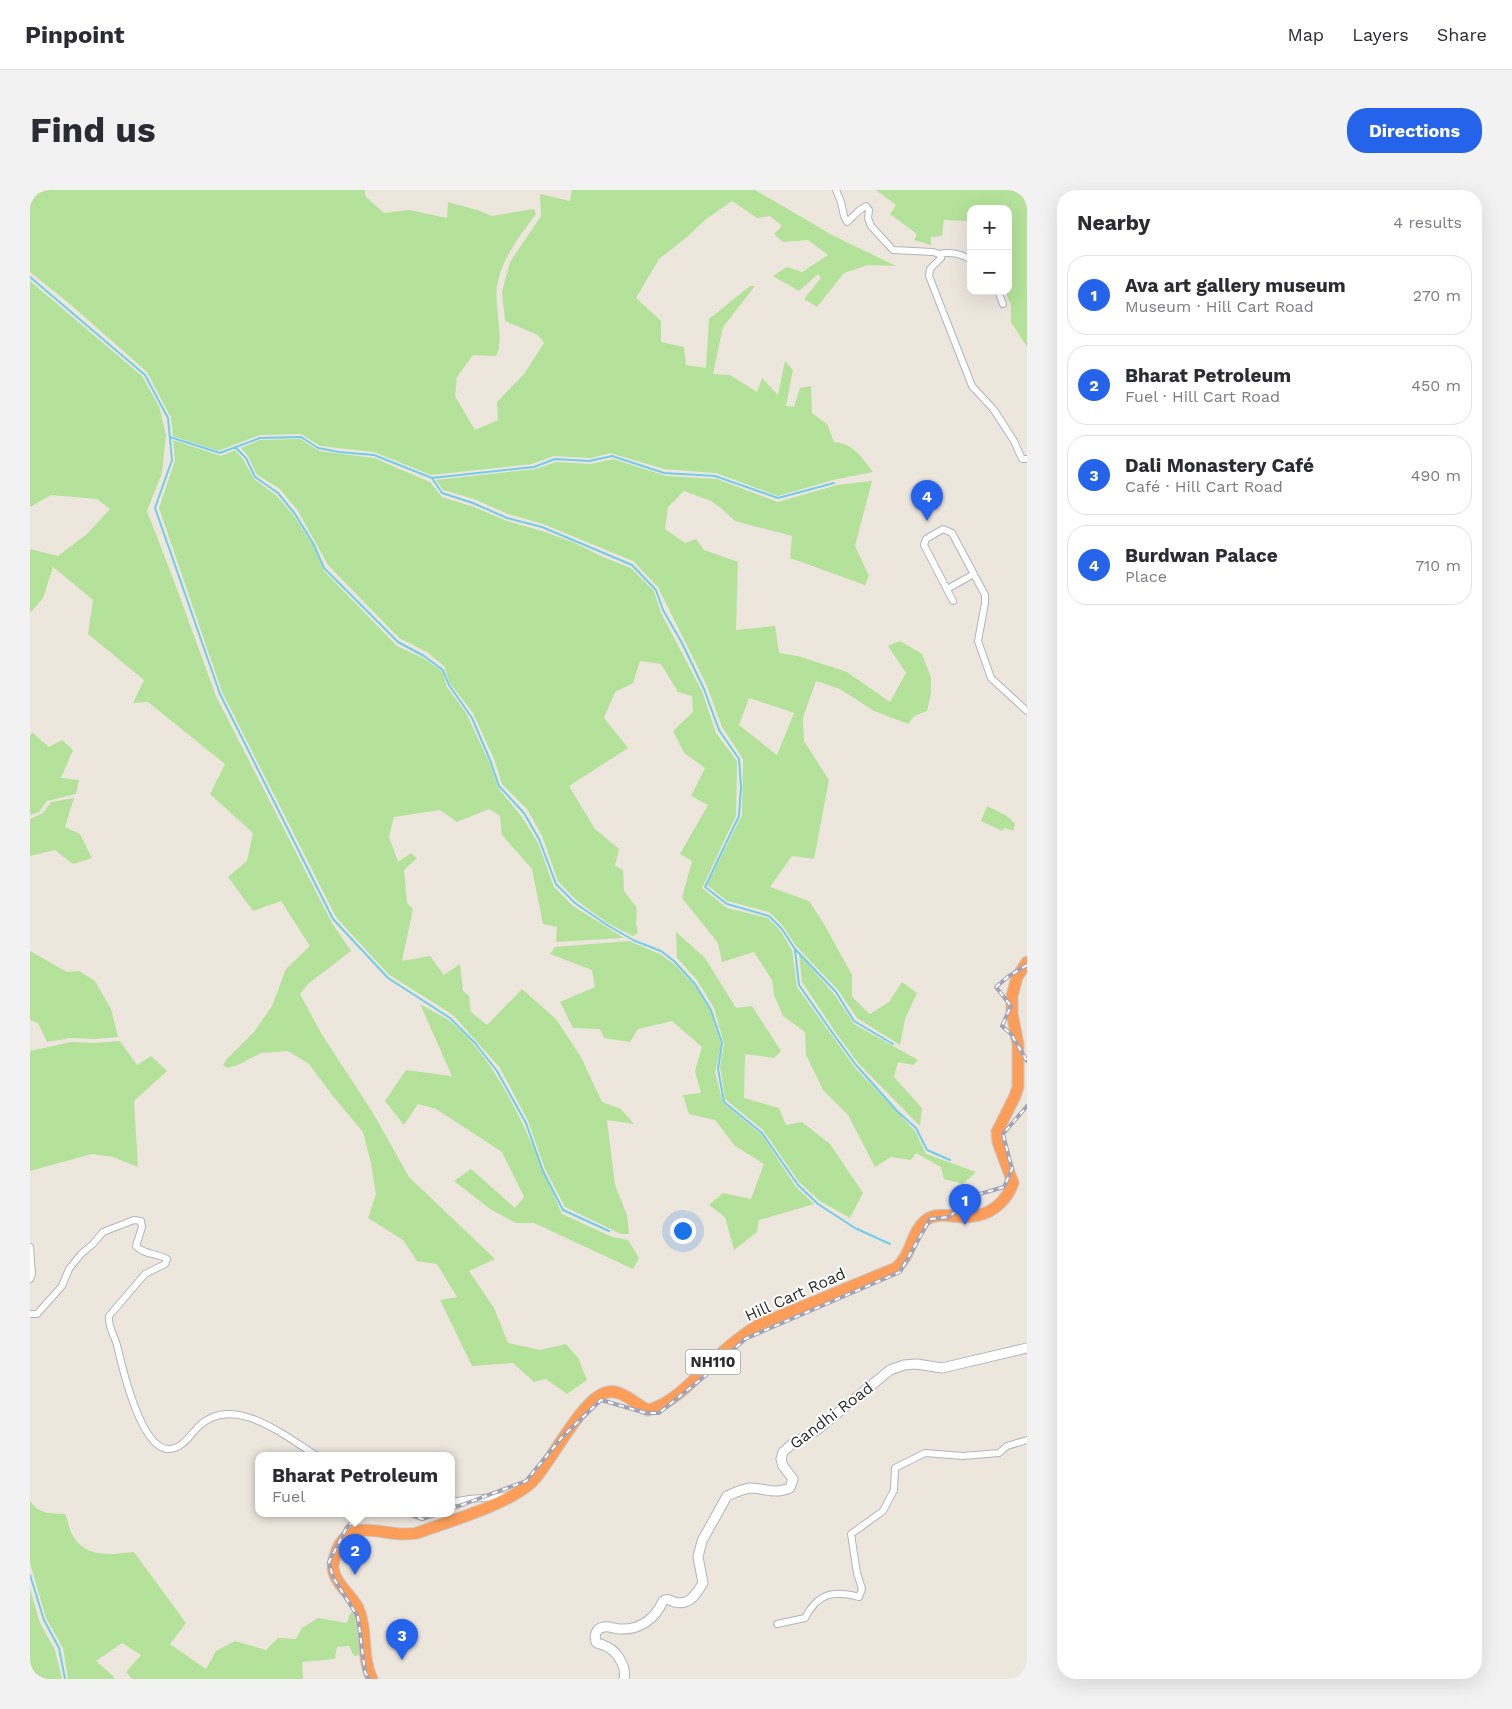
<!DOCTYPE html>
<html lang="en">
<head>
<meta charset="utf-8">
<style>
  body { margin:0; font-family:"Work Sans",sans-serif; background:#f2f2f3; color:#2b2b33 }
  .controls { position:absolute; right:15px; top:15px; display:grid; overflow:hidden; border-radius:10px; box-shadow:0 5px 20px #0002 }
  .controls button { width:45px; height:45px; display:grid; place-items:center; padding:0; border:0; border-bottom:1px solid #e1e1e2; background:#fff; color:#2b2b33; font:25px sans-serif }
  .you { position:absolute; left:652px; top:1040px; width:18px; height:18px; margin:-12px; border:4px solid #fff; border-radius:50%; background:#1a73e8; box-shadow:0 0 0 8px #1a73e833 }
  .badge { display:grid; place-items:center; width:32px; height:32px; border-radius:50%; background:#2563eb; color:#fff; font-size:16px; font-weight:700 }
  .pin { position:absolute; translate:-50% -41px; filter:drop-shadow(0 1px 2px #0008) }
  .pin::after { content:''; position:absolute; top:26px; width:18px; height:15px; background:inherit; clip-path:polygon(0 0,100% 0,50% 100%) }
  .popup { position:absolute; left:225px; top:1262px; width:200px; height:65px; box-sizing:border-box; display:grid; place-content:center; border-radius:10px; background:#fff; filter:drop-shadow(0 1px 4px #0005); font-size:16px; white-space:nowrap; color:#7c7c81 }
  .popup b { font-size:19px; color:#2b2b33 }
  .popup::after { content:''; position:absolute; left:50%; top:100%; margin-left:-10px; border:10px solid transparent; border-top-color:#fff }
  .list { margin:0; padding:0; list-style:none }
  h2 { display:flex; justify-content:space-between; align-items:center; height:65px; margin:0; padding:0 20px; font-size:21px }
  h2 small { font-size:16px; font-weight:400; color:#7c7c81 }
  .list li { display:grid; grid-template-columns:32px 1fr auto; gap:15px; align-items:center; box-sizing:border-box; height:80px; margin:0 10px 10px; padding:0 10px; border:1px solid #e1e1e2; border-radius:20px }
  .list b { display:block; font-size:19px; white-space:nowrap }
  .list p { margin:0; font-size:16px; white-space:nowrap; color:#7c7c81 }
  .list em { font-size:16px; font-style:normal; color:#7c7c81 }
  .map { position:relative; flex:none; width:997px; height:1489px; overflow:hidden; border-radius:20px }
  header { display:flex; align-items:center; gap:30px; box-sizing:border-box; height:70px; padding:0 25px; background:#fff; border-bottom:1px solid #e1e1e2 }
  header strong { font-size:24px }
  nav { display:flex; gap:28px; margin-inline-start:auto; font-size:18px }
  .intro { display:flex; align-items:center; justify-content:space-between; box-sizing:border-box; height:120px; padding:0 30px }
  h1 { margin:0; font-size:35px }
  .button { padding:12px 22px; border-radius:20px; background:#2563eb; color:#fff; font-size:18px; font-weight:700 }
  main { display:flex; gap:30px; padding:0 30px }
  aside { flex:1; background:#fff; border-radius:20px; box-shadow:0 5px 20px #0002 }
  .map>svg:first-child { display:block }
  .green { fill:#b4e29a; fill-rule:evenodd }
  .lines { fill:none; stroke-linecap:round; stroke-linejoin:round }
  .stream { stroke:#72cded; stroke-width:2 }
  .street-casing { stroke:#b1b4be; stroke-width:8 }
  .secondary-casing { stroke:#b1b4be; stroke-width:11 }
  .highway-casing { stroke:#c8c8c8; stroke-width:13 }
  .street { stroke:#fff; stroke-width:6 }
  .secondary { stroke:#fff; stroke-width:9 }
  .highway { stroke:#fc9e59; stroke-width:11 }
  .rail-casing { stroke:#a0a3b5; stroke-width:4 }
  .rail { stroke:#fff; stroke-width:2; stroke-dasharray:5.5; stroke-linecap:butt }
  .labels { text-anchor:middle; stroke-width:4; stroke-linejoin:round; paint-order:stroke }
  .shield { fill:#fff; stroke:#6b6b6b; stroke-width:1 }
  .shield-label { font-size:15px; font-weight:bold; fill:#2b2b2b }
  .street-label { font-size:16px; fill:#2b2b2b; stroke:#fff }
</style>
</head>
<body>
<header>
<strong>Pinpoint</strong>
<nav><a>Map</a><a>Layers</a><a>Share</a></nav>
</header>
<div class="intro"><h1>Find us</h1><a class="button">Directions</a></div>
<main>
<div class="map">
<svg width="997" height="1489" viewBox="0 0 997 1489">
  <rect width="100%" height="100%" fill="#ede6dd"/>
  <path class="green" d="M 0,0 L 335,0 L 335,5 L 337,8 L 354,23 L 379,20 L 417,28 L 418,12 L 447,20 L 462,26 L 504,19 L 506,24 C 490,45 471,70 467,96 C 464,116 475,150 466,166 L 443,165 L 427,187 L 425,206 L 445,240 L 468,230 L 467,212 L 494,184 L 514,153 L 508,145 L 475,131 L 472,102 L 480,72 L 511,26 L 510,4 L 540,11 L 542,0 L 725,0 L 802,45 L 866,76 L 838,75 L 814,83 L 787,117 L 774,109 L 791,88 L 788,84 L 769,101 L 743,86 L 757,77 L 772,82 L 798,65 L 778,50 L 753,52 L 744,44 L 752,36 L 740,26 L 727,28 L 702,11 L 675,30 L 657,47 L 629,69 L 606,108 L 631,131 L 631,152 L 654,157 L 656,175 L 676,178 L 679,129 L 720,96 L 725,96 L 693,137 L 683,184 L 700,185 L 727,202 L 732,188 L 748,205 L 755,171 L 763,180 L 756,216 L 764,217 L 770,198 L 781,196 L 782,223 L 797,234 L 804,252 C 825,254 831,267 843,282 L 803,290 L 748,306 L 686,283 L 634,279 L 580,263 L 561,268 L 524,266 L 502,274 L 401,285 L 344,262 L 290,256 L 271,244 L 230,245 L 188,261 L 143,246 L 141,228 L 117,182 L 40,114 L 0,82 Z
    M 846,0 L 997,0 L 997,157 L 981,132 L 981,115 L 975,101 L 978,101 L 978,19 L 941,19 L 941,34 L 937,31 L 914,30 L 912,46 L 901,47 L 901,55 L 884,50 L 887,44 L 860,24 L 866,15 Z
    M 0,91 L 112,186 L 129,216 L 136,245 L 132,283 L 117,321 L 144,391 L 186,506 L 302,733 L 321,761 L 278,794 L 270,804 L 291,843 L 343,923 L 379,987 L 465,1069 L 439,1081 L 464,1118 L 478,1153 L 510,1160 L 536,1154 L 548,1168 L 557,1190 L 537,1204 L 516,1189 L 504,1192 L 483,1173 L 442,1176 L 410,1110 L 427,1107 L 407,1074 L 387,1071 L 373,1050 L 338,1028 L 346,1004 L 341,973 L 333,942 L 302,905 L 279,874 L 258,861 L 231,863 L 210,874 L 198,878 L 193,875 L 196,870 L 224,842 L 242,816 L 256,779 L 280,756 L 251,711 L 223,721 L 198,687 L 217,671 L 223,643 L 180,604 L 195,574 L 118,512 L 103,513 L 114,490 L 58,444 L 63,410 L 23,377 L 13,408 L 0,423 L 0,359 L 28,366 L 57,344 L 80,319 L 67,309 L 21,305 L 0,317 Z
    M 270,249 L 289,261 L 344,268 L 400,292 L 412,307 L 444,317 L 477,331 L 512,341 L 545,353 L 573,367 L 601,378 L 624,401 L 631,423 L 672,501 L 686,543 L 707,571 L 706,626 L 672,698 L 697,718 L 738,728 L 750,740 L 762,760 L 767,797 L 826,879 L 885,941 L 896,964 L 946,982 L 933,994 L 914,989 L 911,977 L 886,963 L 881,970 L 861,967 L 845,977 L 818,925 L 793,900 L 776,865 L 775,842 L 753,826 L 744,805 L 742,790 L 724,762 L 692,772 L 688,753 L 652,708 L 662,671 L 650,664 L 678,615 L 661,606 L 675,578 L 654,563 L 643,541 L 663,522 L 662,506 L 648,502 L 631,474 L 610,471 L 603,493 L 585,502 L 574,528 L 598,558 L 539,596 L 565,639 L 589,659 L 585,676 L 593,680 L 594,701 L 607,718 L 606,734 L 608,743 L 603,746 L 579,734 L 546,710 L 528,691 L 512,646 L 497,619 L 472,594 L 464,569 L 443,523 L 419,492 L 415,477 L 397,462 L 369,448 L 298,375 L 268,321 L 249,298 L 227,285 L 218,266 L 211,258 L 230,250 Z
    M 143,250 L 191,266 L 205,260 L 213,269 L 224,289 L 247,306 L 264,326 L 283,355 L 294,381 L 367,456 L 395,469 L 413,482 L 417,497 L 436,523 L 459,572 L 469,599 L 492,627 L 508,653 L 524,697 L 543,716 L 594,748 L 526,752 L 527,737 L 513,734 L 502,679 L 472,645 L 470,626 L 459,619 L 427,632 L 410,620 L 364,627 L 359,647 L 368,672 L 381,663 L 387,668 L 374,680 L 377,713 L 383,719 L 372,771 L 400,766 L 414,785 L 430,774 L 433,801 L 439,806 L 441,822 L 457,835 L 492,799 L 526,829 L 551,867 L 572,912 L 591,919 L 604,934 L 577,930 L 585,995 L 597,1025 L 599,1044 L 591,1044 L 535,1017 L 515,979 L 498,931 L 470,878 L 423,825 L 358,784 L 306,727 L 192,502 L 129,318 L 145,270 Z
    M 583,269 L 636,286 L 687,289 L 748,312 L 807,295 L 842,291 L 825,356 L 839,386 L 835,395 L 760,368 L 762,346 L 705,331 L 691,318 L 681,311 L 654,301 L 638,317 L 635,339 L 655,353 L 666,349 L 674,360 L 708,372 L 706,440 L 745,436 L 749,463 L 768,466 L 817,482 L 860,512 L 876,483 L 858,456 L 870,451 L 892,464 L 901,488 L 901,503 L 897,521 L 884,526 L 878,534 L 844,521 L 810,499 L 786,491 L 773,527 L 774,551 L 799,590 L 784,669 L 762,666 L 740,697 L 779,711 L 794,734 L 822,785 L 822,807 L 840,824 L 859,812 L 872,792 L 887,803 L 875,829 L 870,855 L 827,828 L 808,800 L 766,756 L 753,736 L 739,722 L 697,711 L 677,695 L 712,625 L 713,569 L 692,537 L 677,496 L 628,397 L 603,371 L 513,334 L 478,324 L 444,309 L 413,300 L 406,290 L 506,279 L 526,272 L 561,274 ZM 719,508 L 764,523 L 747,565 L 709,535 Z
    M 3,543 L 19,557 L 32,550 L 43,560 L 31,588 L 49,590 L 46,604 L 17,611 L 9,622 L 0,625 L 0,545 Z
    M 44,608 L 35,637 L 50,644 L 62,668 L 43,674 L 25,660 L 0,666 L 0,629 L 13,623 L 21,612 Z
    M 957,616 L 977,626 L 985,634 L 983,641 L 975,638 L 972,641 L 951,631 Z
    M 646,742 L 675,768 L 706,818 L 722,816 L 751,861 L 744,868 L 715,864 L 714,908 L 749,918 L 756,935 L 772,932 L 800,954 L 833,1003 L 820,1028 L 790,1011 L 769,992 L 733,940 L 695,909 L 690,877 L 694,854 L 684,818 L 667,790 L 647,768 Z
    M 599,751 L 630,764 L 644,774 L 665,796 L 681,822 L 691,854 L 685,882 L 693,913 L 732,945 L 766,997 L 784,1014 L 729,1030 L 727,1042 L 704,1060 L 695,1027 L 679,1015 L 693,1003 L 721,1009 L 734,974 L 705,956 L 685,930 L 659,924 L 653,905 L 671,903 L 665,881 L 672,857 L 642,831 L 608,839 L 600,852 L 574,848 L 570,839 L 543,838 L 530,812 L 565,797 L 562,780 L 520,764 L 525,757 Z
    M 0,761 L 37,782 L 49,781 L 65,791 L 81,819 L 88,847 L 65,849 L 40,848 L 17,852 L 8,833 L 0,830 Z
    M 769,764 L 804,804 L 824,834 L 888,870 L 883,875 L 868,872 L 864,887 L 892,918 L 890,936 L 828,873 L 806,843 L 772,792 Z
    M 390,814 C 400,820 411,825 420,831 C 475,876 504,961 532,1024 L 582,1047 L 598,1050 L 609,1068 L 603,1079 L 504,1033 L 486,1033 L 460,1019 L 424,991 L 441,979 L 485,1018 L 494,1007 L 472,962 L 406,919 L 388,914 L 374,935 L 355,911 L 376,880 L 422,886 Z
    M 90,851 L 107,875 L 121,866 L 137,881 L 104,911 L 108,977 L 83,967 L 62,964 L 0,981 L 0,861 L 41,852 L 65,853 Z
    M 0,1311 C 10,1325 20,1323 35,1324 C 38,1330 39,1340 43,1346 C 57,1369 82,1364 104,1362 L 156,1433 L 140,1454 L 176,1479 L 186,1461 L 205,1451 L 236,1460 L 248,1448 L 266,1449 L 272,1438 L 288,1428 L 317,1433 L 320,1423 L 324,1422 L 330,1465 L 324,1466 L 319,1456 L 307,1457 L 305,1469 L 272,1472 L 273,1489 L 102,1489 L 96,1482 L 111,1465 L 92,1453 L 66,1471 L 83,1486 L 84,1489 L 38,1489 L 33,1458 L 16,1428 L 0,1373 Z
    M 0,1399 L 10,1433 L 25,1460 L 32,1489 L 0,1489 Z"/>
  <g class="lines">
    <path class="stream" d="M 0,87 L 115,185 L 138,228 L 142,270 L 125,318 L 190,504 L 303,729 L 358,788 L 420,828 L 445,853 L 467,881 L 496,933 L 513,981 L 533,1020 L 579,1041
      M 140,247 L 190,263 L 230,248 L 271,247 L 288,258 L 309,262 L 344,265 L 402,288 L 412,303 L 443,313 L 477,328 L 512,337 L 602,375 L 626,400 L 633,420 L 652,453 L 674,499 L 689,540 L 709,569 L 711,597 L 709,626 L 675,697 L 697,714 L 739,726 L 752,739 L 765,759 L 806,802 L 824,831 L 863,854
      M 205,257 L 216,268 L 225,287 L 248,303 L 265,324 L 283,353 L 294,378 L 368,452 L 394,466 L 413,480 L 419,495 L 442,528 L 460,570 L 469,596 L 494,623 L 509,649 L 526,694 L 545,713 L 577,735 L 605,751 L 631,761 L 644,771 L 665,794 L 681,820 L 692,853 L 688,879 L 694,912 L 732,943 L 768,995 L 788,1014 L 825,1038 L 860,1054
      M 402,288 L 504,277 L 525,269 L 559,271 L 582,266 L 634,283 L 685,286 L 748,308 L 804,293
      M 765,760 L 769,795 L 804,845 L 826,875 L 867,921 L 886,938 L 897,960 L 920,970
      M 0,1385 L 14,1430 L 29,1458 L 35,1489"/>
    <g class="street-casing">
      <path id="street" d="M 806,0 L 811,12 L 814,26 L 817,32 C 824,26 828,20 836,16 L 839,20 L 838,28 L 841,36 L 863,60 L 903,62 L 909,64 L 911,68 L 900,79 L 899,86 L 942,196 L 964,220 L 984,251 L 992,269 L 997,269
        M 909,64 C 921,62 930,63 941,70
        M 968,101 L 973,114
        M 917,399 L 944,384
        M 923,411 L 894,355 L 896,349 L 913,339 L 922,343 L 955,405 L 955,413 L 948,451 L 961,488 L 997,521
        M 0,1057 L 2,1084 L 0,1089
        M 0,1124 L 7,1124 L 32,1096 L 39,1079 L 51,1064 L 63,1054 L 73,1042 L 104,1030 L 111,1031 L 112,1037 L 106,1056 C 114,1065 127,1063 137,1069 L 135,1074 L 115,1084 L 79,1126 C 78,1137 84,1145 87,1155 C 92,1177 111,1260 139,1259 C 152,1259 160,1245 168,1237 C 203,1202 256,1247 287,1266
        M 421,1312 L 440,1309 L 476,1306
        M 747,1434 L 775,1428 C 788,1403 803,1400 829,1407 L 832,1399 L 827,1383 L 821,1344 L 853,1321 L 864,1300 L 865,1278 L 895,1263 L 933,1266 L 969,1263 L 977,1256 L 997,1250"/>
    </g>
    <g class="secondary-casing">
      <path id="secondary" d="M 594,1489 C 597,1476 586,1459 573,1455 C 571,1454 568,1454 566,1452 C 564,1445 566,1438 574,1437 C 579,1436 585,1439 590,1439 C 610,1440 625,1429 633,1411 C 638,1408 639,1410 644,1412 C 660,1416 666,1404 673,1393 L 668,1367 L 672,1351 L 697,1306 C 704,1303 712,1299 720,1298 C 737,1298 741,1305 760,1298 L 763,1289 L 753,1276 L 751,1269 L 753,1262 L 762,1254 L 787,1240 L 860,1180 L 874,1175 L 887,1174 L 912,1178 L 997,1158"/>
    </g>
    <g class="highway-casing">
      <path id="highway" d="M 342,1489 C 331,1467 338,1440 328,1418 C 321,1404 305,1394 303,1378 C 303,1373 305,1365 307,1360 C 320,1329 347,1343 371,1344 C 376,1344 382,1344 387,1343 C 418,1332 479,1314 502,1292 C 521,1273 552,1207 578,1202 C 592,1199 606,1215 618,1220 C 647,1213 673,1179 695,1160 C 706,1150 717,1142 730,1134 L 866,1078 C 882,1065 881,1042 896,1030 C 908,1021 924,1028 938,1027 C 959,1026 976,1013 983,993 L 968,952 L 967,942 L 985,906 L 988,897 L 988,854 L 982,823 L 982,806 L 987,787 L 997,772"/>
    </g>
    <use href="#street" class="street"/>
    <use href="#secondary" class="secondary"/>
    <use href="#highway" class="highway"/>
    <g class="rail-casing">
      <path id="rail" d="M 997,775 L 979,786 L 966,797 L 981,816 L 972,836 L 981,844 L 997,871
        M 421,1319 L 496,1291 L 533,1246 L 571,1210 L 616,1223 L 629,1223 L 676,1185 L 715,1149 L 870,1082 L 900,1029 L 919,1027 L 946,1005 L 974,997 L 982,979 L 973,944 L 997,916
        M 332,1324 L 317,1337 L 299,1372 L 303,1387 L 328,1427 L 335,1482 L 339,1489
        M 378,1324 L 392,1329 L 408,1324"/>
    </g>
    <use href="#rail" class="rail"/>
  </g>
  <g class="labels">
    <rect class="shield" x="655.5" y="1159.5" width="55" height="25" rx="4"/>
    <g class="shield-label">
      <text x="683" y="1177">NH110</text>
    </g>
    <g class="street-label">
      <text transform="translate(765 1104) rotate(-24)" y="6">Hill Cart Road</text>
      <text transform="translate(801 1225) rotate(-37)" y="6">Gandhi Road</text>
    </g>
  </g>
</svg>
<div class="controls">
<button>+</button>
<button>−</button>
</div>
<div class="you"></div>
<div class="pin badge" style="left:935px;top:1035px">1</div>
<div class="pin badge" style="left:325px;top:1385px">2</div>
<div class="popup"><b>Bharat Petroleum</b>Fuel</div>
<div class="pin badge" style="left:372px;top:1470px">3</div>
<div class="pin badge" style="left:897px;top:331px">4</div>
</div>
<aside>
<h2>Nearby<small>4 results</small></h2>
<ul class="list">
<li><span class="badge">1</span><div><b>Ava art gallery museum</b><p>Museum · Hill Cart Road</p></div><em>270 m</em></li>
<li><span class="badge">2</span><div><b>Bharat Petroleum</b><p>Fuel · Hill Cart Road</p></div><em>450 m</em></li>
<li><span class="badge">3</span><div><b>Dali Monastery Café</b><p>Café · Hill Cart Road</p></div><em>490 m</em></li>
<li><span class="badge">4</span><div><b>Burdwan Palace</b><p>Place</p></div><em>710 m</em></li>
</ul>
</aside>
</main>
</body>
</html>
